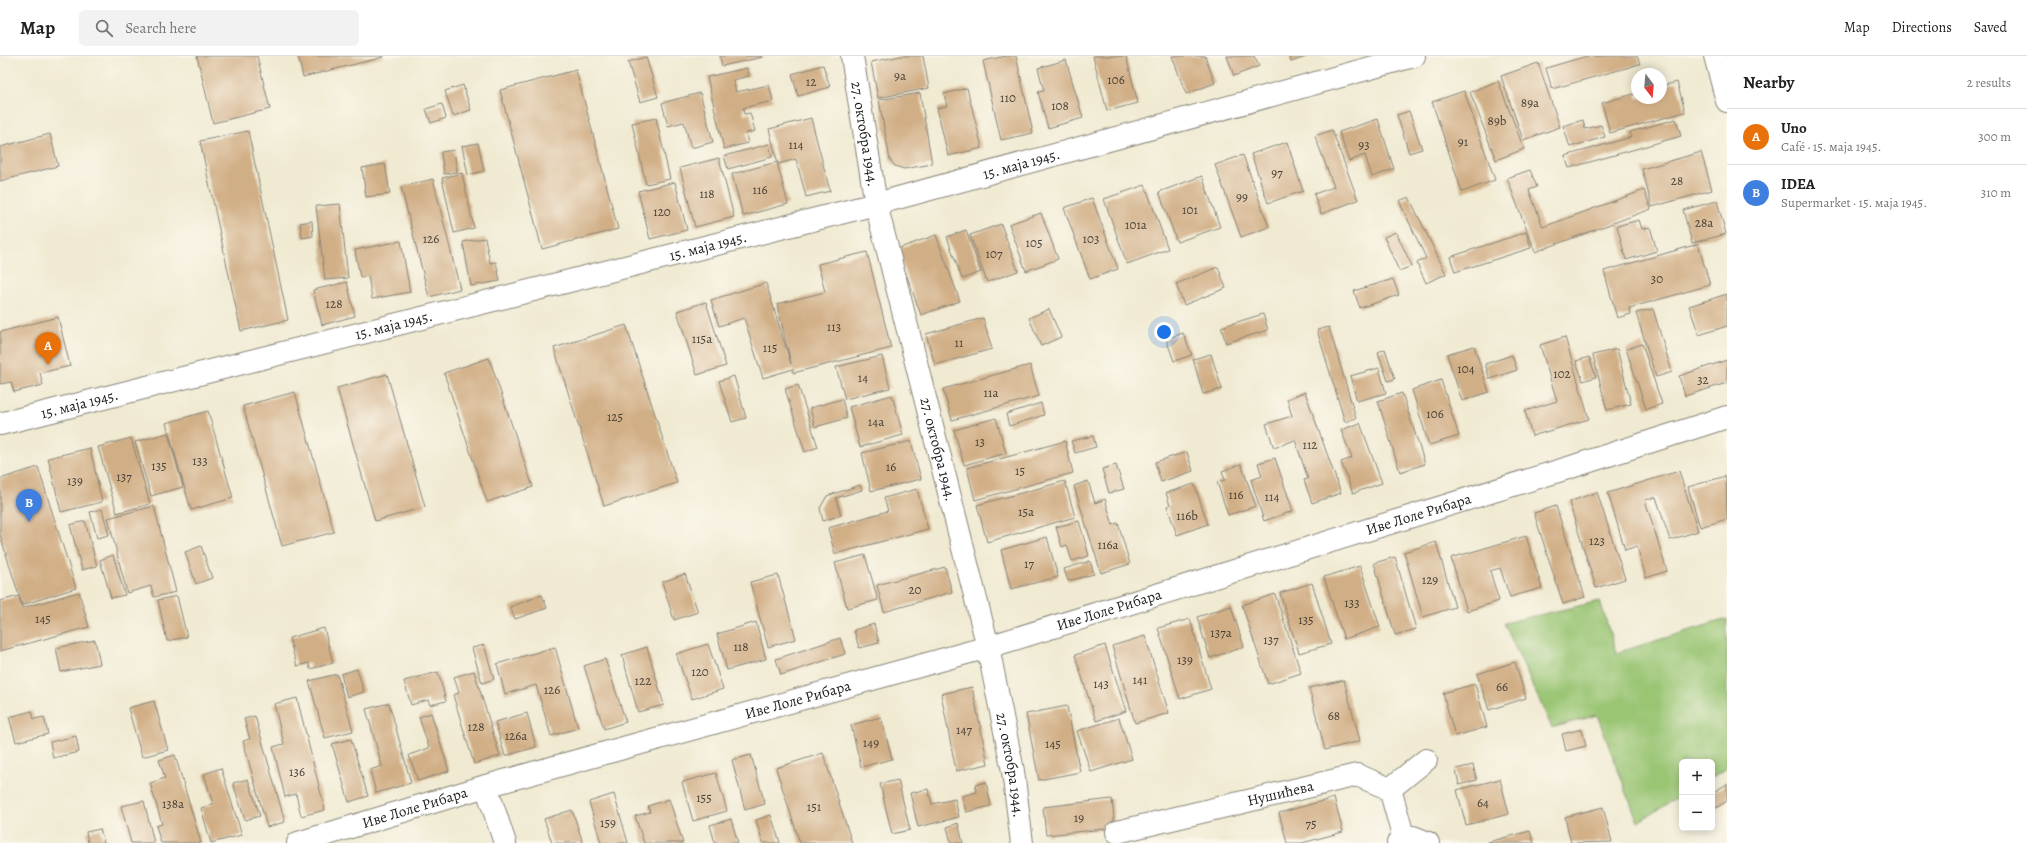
<!DOCTYPE html>
<html lang="en">
<head>
<meta charset="utf-8">
<style>
  body { margin:0; font-family:Alegreya,serif; background:#f2f2f2; color:#222 }
  .controls { position:absolute; right:12px; bottom:12px; display:grid; overflow:hidden; border-radius:6px; box-shadow:0 2px 10px #0003 }
  .controls button { width:36px; height:36px; display:grid; place-items:center; padding:0; border:0; border-bottom:1px solid #e0e0e0; background:#fff; color:#222; font:20px sans-serif }
  .compass { position:absolute; left:1631px; top:12px; width:36px; height:36px; border-radius:50%; background:#fff; box-shadow:0 2px 10px #0003; rotate:164deg }
  .you { position:absolute; left:1164px; top:276px; width:14px; height:14px; margin:-10px; border:3px solid #fff; border-radius:50%; background:#1a73e8; box-shadow:0 0 0 6px #1a73e833 }
  .badge { display:grid; place-items:center; width:26px; height:26px; border-radius:50%; background:#2563eb; color:#fff; font-size:13px; font-weight:700 }
  .pin { position:absolute; translate:-50% -33px; filter:drop-shadow(0 1px 2px #0008) }
  .pin::after { content:''; position:absolute; top:21px; width:14px; height:12px; background:inherit; clip-path:polygon(0 0,100% 0,50% 100%) }
  .list { margin:0; padding:0; list-style:none }
  h2 { display:flex; justify-content:space-between; align-items:center; height:52px; margin:0; padding:0 16px; font-size:17px }
  h2 small { font-size:13px; font-weight:400; color:#767676 }
  .list li { display:grid; grid-template-columns:26px 1fr auto; gap:12px; align-items:center; box-sizing:border-box; height:56px; padding:0 16px; border-top:1px solid #e0e0e0 }
  .list b { display:block; font-size:15px; white-space:nowrap }
  .list p { margin:0; font-size:13px; white-space:nowrap; color:#767676 }
  .list em { font-size:13px; font-style:normal; color:#767676 }
  .icon { flex:none; width:22px; height:22px; fill:none; stroke:currentColor; stroke-width:2; stroke-linecap:round; stroke-linejoin:round }
  .map { position:relative; flex:none; width:1727px; height:787px; overflow:hidden }
  header { display:flex; align-items:center; gap:24px; box-sizing:border-box; height:56px; padding:0 20px; background:#fff; border-bottom:1px solid #e0e0e0 }
  header strong { font-size:19px }
  nav { display:flex; gap:22px; margin-inline-start:auto; font-size:14px }
  .search { width:280px; height:36px; background:#f2f2f2; display:flex; align-items:center; gap:10px; box-sizing:border-box; padding:0 14px; border-radius:6px; color:#767676; font-size:15px }
  main { display:flex }
  aside { flex:1; background:#fff }
  .map>svg:first-child { display:block }
  .green { fill:#9ac573; stroke:#5b7048 }
  .building { fill:#d1af86 }
  .lines { fill:none; stroke-linecap:round; stroke-linejoin:round }
  .minor-casing { stroke:#868377; stroke-width:24 }
  .minor { stroke:#fff; stroke-width:22 }
  .labels { text-anchor:middle; stroke-width:3; stroke-linejoin:round; paint-order:stroke }
  .number-label { font-size:13px; fill:#494136 }
  .street-label { font-size:15px; fill:#1c1c1c; stroke:#fbf7ec }
</style>
</head>
<body>
<header>
<strong>Map</strong>
<div class="search"><svg class="icon" aria-label="search" viewBox="0 0 24 24"><circle cx="10" cy="10" r="6"/><path d="M15 15l6 6"/></svg>Search here</div>
<nav><a>Map</a><a>Directions</a><a>Saved</a></nav>
</header>
<main>
<div class="map">
<svg width="1727" height="787" viewBox="0 0 1727 787">
  <rect width="100%" height="100%" fill="#fbf7ec"/>
  <filter id="ink" filterUnits="userSpaceOnUse"><feTurbulence type="fractalNoise" baseFrequency=".025" numOctaves="2"/><feDisplacementMap in="SourceGraphic" scale="8" xChannelSelector="R" yChannelSelector="G"/><feConvolveMatrix kernelMatrix="1 2 1 2 8 2 1 2 1" color-interpolation-filters="sRGB"/></filter>
  <filter id="wash" filterUnits="userSpaceOnUse"><feTurbulence type="fractalNoise" baseFrequency=".012" numOctaves="4" result="noise"/><feDisplacementMap in="SourceGraphic" scale="16" xChannelSelector="R" yChannelSelector="G"/><feGaussianBlur stdDeviation="0.9" result="paint"/><feColorMatrix in="noise" values="0 0 0 0 0 0 0 0 0 0 0 0 0 0 0 0 0 1.4 0 .05"/><feComposite in="paint" operator="in"/></filter>
  <g filter="url(#wash)">
    <rect width="100%" height="100%" fill="#f0ead2"/>
    <path class="green" d="M 1600,545 L 1616,597 L 1727,563 L 1727,712 L 1712,721 L 1712,706 L 1682,706 L 1682,739 L 1638,766 L 1597,659 L 1552,672 L 1504,567 Z"/>
    <g id="blocks">
      <path class="building" d="M 197,0 L 257,0 L 270,53 L 213,67 Z
        M 298,0 L 384,0 L 384,1 L 303,21 Z
        M 720,0 L 763,0 L 763,1 L 722,10 Z
        M 901,0 L 923,0 L 929,32 L 878,42 L 871,6 Z
        M 1006,0 L 1016,0 L 1033,77 L 1001,84 L 983,5 Z
        M 1093,0 L 1126,0 L 1138,47 L 1107,55 Z
        M 1172,0 L 1205,0 L 1215,27 L 1186,38 Z
        M 1227,0 L 1254,0 L 1259,10 L 1234,20 Z
        M 1289,0 L 1309,0 L 1291,6 Z
        M 1587,0 L 1637,0 L 1640,8 L 1552,33 L 1546,12 Z
        M 646,1 L 658,41 L 640,46 L 628,6 Z
        M 1066,4 L 1083,62 L 1048,72 L 1038,36 L 1044,35 L 1038,12 Z
        M 1538,7 L 1560,71 L 1523,84 L 1501,20 Z
        M 823,9 L 830,31 L 798,40 L 792,18 Z
        M 747,12 L 749,20 L 733,24 L 736,36 L 769,29 L 773,45 L 743,52 L 744,58 L 750,57 L 755,75 L 746,77 L 748,87 L 724,93 L 707,21 Z
        M 576,14 L 618,173 L 542,193 L 500,34 Z
        M 1498,25 L 1524,93 L 1496,104 L 1470,36 Z
        M 1677,26 L 1685,56 L 1610,77 L 1602,47 L 1637,37 L 1637,42 L 1661,42 L 1661,30 Z
        M 463,29 L 471,54 L 453,60 L 445,35 Z
        M 967,32 L 982,92 L 948,100 L 937,52 L 947,50 L 944,38 Z
        M 1464,35 L 1495,124 L 1462,136 L 1432,46 Z
        M 700,37 L 713,86 L 691,92 L 684,66 L 668,70 L 662,47 Z
        M 920,37 L 932,108 L 904,113 L 895,110 L 890,104 L 879,44 Z
        M 442,48 L 446,62 L 431,67 L 426,53 Z
        M 1409,55 L 1422,93 L 1409,97 L 1397,59 Z
        M 656,62 L 670,123 L 646,128 L 632,67 Z
        M 811,62 L 830,135 L 806,141 L 796,103 L 778,108 L 769,73 Z
        M 1378,63 L 1394,113 L 1372,121 L 1365,99 L 1349,105 L 1339,76 Z
        M 1676,63 L 1681,80 L 1569,112 L 1565,100 L 1631,81 L 1630,76 Z
        M 1583,64 L 1585,73 L 1601,69 L 1605,81 L 1570,91 L 1563,70 Z
        M 1332,74 L 1358,144 L 1321,158 L 1314,138 L 1334,131 L 1315,80 Z
        M 248,75 L 288,264 L 241,275 L 200,85 Z
        M 50,78 L 58,110 L 0,125 L 0,91 Z
        M 1287,86 L 1303,135 L 1268,147 L 1251,98 Z
        M 478,87 L 484,115 L 468,119 L 462,90 Z
        M 769,88 L 772,101 L 728,113 L 724,100 Z
        M 454,94 L 457,116 L 444,118 L 441,96 Z
        M 1701,96 L 1712,134 L 1652,151 L 1642,113 Z
        M 1243,99 L 1269,171 L 1241,181 L 1215,109 Z
        M 719,102 L 734,161 L 695,171 L 680,112 Z
        M 777,106 L 788,148 L 743,160 L 732,118 Z
        M 385,108 L 390,138 L 366,141 L 362,112 Z
        M 1530,114 L 1537,131 L 1529,134 L 1543,171 L 1644,134 L 1651,153 L 1535,196 L 1507,122 Z
        M 462,117 L 474,172 L 454,177 L 442,122 Z
        M 1202,120 L 1220,171 L 1177,186 L 1159,136 Z
        M 433,123 L 460,233 L 429,241 L 401,131 Z
        M 675,126 L 687,174 L 650,183 L 638,135 Z
        M 1145,129 L 1168,193 L 1127,208 L 1104,143 Z
        M 1409,141 L 1446,218 L 1426,227 L 1417,207 L 1426,202 L 1399,145 Z
        M 1092,142 L 1118,213 L 1090,223 L 1064,152 Z
        M 1717,145 L 1726,178 L 1692,187 L 1683,154 Z
        M 340,148 L 348,222 L 325,224 L 316,150 Z
        M 1041,157 L 1058,203 L 1026,215 L 1009,168 Z
        M 1639,164 L 1642,173 L 1650,171 L 1657,195 L 1626,204 L 1617,170 Z
        M 312,165 L 313,180 L 302,182 L 300,167 Z
        M 1001,168 L 1018,215 L 987,226 L 970,179 Z
        M 966,174 L 981,216 L 962,223 L 947,181 Z
        M 1396,176 L 1412,210 L 1399,215 L 1384,181 Z
        M 1526,176 L 1531,192 L 1455,216 L 1450,201 Z
        M 936,179 L 960,245 L 921,259 L 897,193 Z
        M 485,182 L 490,207 L 496,206 L 500,225 L 471,230 L 463,186 Z
        M 401,185 L 410,236 L 372,243 L 368,220 L 360,221 L 355,194 Z
        M 1698,188 L 1710,229 L 1629,252 L 1631,258 L 1617,262 L 1604,215 Z
        M 867,196 L 891,292 L 793,317 L 793,313 L 763,322 L 744,262 L 719,270 L 711,244 L 766,227 L 791,308 L 777,248 L 825,236 L 818,208 Z
        M 1218,211 L 1226,232 L 1184,249 L 1176,228 Z
        M 1393,223 L 1399,239 L 1360,252 L 1354,235 Z
        M 347,226 L 355,260 L 322,269 L 313,234 Z
        M 1727,238 L 1727,270 L 1699,279 L 1689,250 Z
        M 706,246 L 726,310 L 697,319 L 677,255 Z
        M 1049,253 L 1061,281 L 1041,290 L 1029,262 Z
        M 1653,253 L 1672,316 L 1656,321 L 1636,257 Z
        M 1263,258 L 1268,274 L 1226,287 L 1221,271 Z
        M 58,261 L 70,310 L 40,317 L 43,329 L 14,336 L 11,326 L 0,328 L 0,276 Z
        M 983,262 L 992,293 L 935,309 L 926,278 Z
        M 626,269 L 677,427 L 604,450 L 554,292 Z
        M 1329,271 L 1356,362 L 1345,366 L 1317,274 Z
        M 1183,277 L 1192,299 L 1174,305 L 1166,283 Z
        M 1565,281 L 1589,363 L 1532,380 L 1525,355 L 1557,345 L 1540,289 Z
        M 1642,288 L 1662,348 L 1646,353 L 1626,293 Z
        M 1474,290 L 1489,336 L 1462,345 L 1447,298 Z
        M 1385,293 L 1395,323 L 1388,325 L 1378,296 Z
        M 1617,293 L 1631,348 L 1607,354 L 1593,299 Z
        M 1211,298 L 1222,333 L 1203,338 L 1193,303 Z
        M 1512,299 L 1517,314 L 1490,323 L 1485,308 Z
        M 882,300 L 890,332 L 845,343 L 836,311 Z
        M 1589,301 L 1596,321 L 1583,325 L 1576,305 Z
        M 489,302 L 533,431 L 487,446 L 444,317 Z
        M 1727,304 L 1727,327 L 1685,340 L 1679,320 Z
        M 1030,309 L 1039,340 L 952,364 L 943,333 Z
        M 1379,312 L 1386,337 L 1357,345 L 1350,320 Z
        M 387,318 L 425,451 L 375,465 L 337,332 Z
        M 734,320 L 746,362 L 732,366 L 719,325 Z
        M 1441,324 L 1459,380 L 1429,389 L 1412,334 Z
        M 798,329 L 818,391 L 805,396 L 785,333 Z
        M 295,336 L 334,476 L 282,490 L 243,350 Z
        M 1305,336 L 1341,437 L 1312,447 L 1304,424 L 1308,423 L 1295,384 L 1274,392 L 1266,368 L 1292,360 L 1287,343 Z
        M 1402,337 L 1425,408 L 1400,416 L 1378,345 Z
        M 892,339 L 903,379 L 860,391 L 849,351 Z
        M 842,343 L 847,362 L 815,371 L 810,352 Z
        M 1041,347 L 1044,359 L 1009,370 L 1006,358 Z
        M 208,355 L 233,442 L 191,454 L 166,367 Z
        M 996,362 L 1006,397 L 964,409 L 954,374 Z
        M 1360,367 L 1382,427 L 1353,437 L 1341,406 L 1352,402 L 1341,374 Z
        M 168,377 L 183,431 L 151,440 L 135,386 Z
        M 1093,380 L 1096,391 L 1075,397 L 1071,385 Z
        M 131,382 L 150,448 L 117,457 L 98,391 Z
        M 911,385 L 921,423 L 871,435 L 862,397 Z
        M 1065,385 L 1073,417 L 975,444 L 967,412 Z
        M 90,392 L 102,446 L 61,456 L 48,402 Z
        M 1187,396 L 1193,415 L 1161,426 L 1155,406 Z
        M 1275,402 L 1293,455 L 1264,465 L 1251,424 L 1262,420 L 1258,407 Z
        M 1241,408 L 1256,450 L 1228,459 L 1217,426 L 1225,424 L 1222,415 Z
        M 1116,409 L 1124,433 L 1109,437 L 1102,413 Z
        M 38,411 L 76,532 L 22,549 L 0,479 L 0,423 Z
        M 1679,415 L 1698,475 L 1670,484 L 1656,441 L 1645,444 L 1667,515 L 1646,522 L 1637,490 L 1625,494 L 1608,437 Z
        M 1726,420 L 1727,463 L 1700,471 L 1688,431 Z
        M 1065,425 L 1075,461 L 987,486 L 977,449 Z
        M 1088,425 L 1095,447 L 1105,443 L 1113,469 L 1118,467 L 1130,508 L 1101,517 L 1074,430 Z
        M 1194,428 L 1208,468 L 1177,479 L 1167,450 L 1170,449 L 1166,437 Z
        M 860,429 L 862,434 L 836,442 L 841,459 L 823,465 L 820,452 L 827,440 Z
        M 917,433 L 928,473 L 835,498 L 828,472 L 888,455 L 884,442 Z
        M 1597,436 L 1625,523 L 1596,532 L 1569,446 Z
        M 154,450 L 176,536 L 154,541 L 151,530 L 127,537 L 108,462 Z
        M 1556,450 L 1585,541 L 1563,548 L 1534,457 Z
        M 102,453 L 109,479 L 97,482 L 90,456 Z
        M 85,465 L 97,510 L 82,514 L 70,469 Z
        M 1079,465 L 1089,500 L 1072,505 L 1067,489 L 1062,491 L 1056,471 Z
        M 1526,480 L 1542,532 L 1510,541 L 1500,512 L 1490,515 L 1499,545 L 1467,555 L 1451,502 Z
        M 1047,481 L 1058,521 L 1011,533 L 1001,494 Z
        M 1436,486 L 1455,551 L 1423,561 L 1404,496 Z
        M 201,490 L 212,522 L 196,528 L 185,496 Z
        M 113,499 L 125,539 L 111,542 L 100,504 Z
        M 865,499 L 878,544 L 847,552 L 835,507 Z
        M 1395,501 L 1416,573 L 1395,579 L 1374,507 Z
        M 1090,505 L 1094,518 L 1068,525 L 1064,513 Z
        M 1360,510 L 1380,571 L 1344,583 L 1324,521 Z
        M 945,511 L 952,536 L 884,556 L 877,529 Z
        M 685,518 L 698,556 L 674,564 L 662,526 Z
        M 778,519 L 796,583 L 768,591 L 750,526 Z
        M 1312,527 L 1331,588 L 1299,597 L 1280,537 Z
        M 79,536 L 89,571 L 0,595 L 0,545 L 19,540 L 22,552 Z
        M 1275,538 L 1301,617 L 1268,628 L 1242,549 Z
        M 542,539 L 547,552 L 515,563 L 510,551 Z
        M 177,540 L 187,581 L 167,585 L 158,544 Z
        M 1231,550 L 1244,591 L 1210,602 L 1197,561 Z
        M 1190,563 L 1211,633 L 1180,643 L 1158,572 Z
        M 756,566 L 766,603 L 727,614 L 717,578 Z
        M 874,568 L 879,587 L 859,592 L 854,574 Z
        M 324,572 L 333,607 L 310,613 L 309,607 L 297,610 L 289,582 Z
        M 1145,580 L 1169,657 L 1135,667 L 1112,590 Z
        M 840,582 L 845,598 L 781,619 L 776,603 Z
        M 95,584 L 100,608 L 61,616 L 56,592 Z
        M 708,588 L 723,633 L 692,643 L 676,598 Z
        M 484,589 L 494,623 L 482,627 L 472,592 Z
        M 1105,589 L 1126,655 L 1096,665 L 1075,599 Z
        M 555,591 L 578,672 L 551,680 L 536,629 L 505,638 L 497,608 Z
        M 647,591 L 664,649 L 638,656 L 622,599 Z
        M 605,603 L 626,666 L 604,673 L 584,610 Z
        M 1515,606 L 1526,642 L 1489,654 L 1477,618 Z
        M 357,613 L 364,636 L 347,641 L 341,618 Z
        M 474,615 L 500,700 L 474,708 L 453,639 L 459,637 L 454,621 Z
        M 438,616 L 446,645 L 430,649 L 428,644 L 411,649 L 404,625 Z
        M 337,618 L 353,675 L 325,682 L 309,625 Z
        M 1344,624 L 1360,685 L 1325,694 L 1309,632 Z
        M 1475,628 L 1487,671 L 1455,680 L 1443,637 Z
        M 972,631 L 988,708 L 956,715 L 941,638 Z
        M 297,642 L 325,754 L 301,760 L 296,738 L 285,741 L 273,691 L 284,688 L 274,648 Z
        M 154,645 L 168,694 L 142,701 L 128,652 Z
        M 389,647 L 411,727 L 376,737 L 370,714 L 382,710 L 366,653 Z
        M 1067,650 L 1080,716 L 1039,724 L 1026,658 Z
        M 32,655 L 34,663 L 44,661 L 48,678 L 16,686 L 9,661 Z
        M 431,657 L 449,715 L 418,725 L 409,699 L 429,692 L 419,661 Z
        M 527,657 L 536,691 L 505,700 L 495,666 Z
        M 255,660 L 285,766 L 267,771 L 243,685 L 250,683 L 244,663 Z
        M 881,661 L 892,703 L 861,711 L 851,669 Z
        M 1119,662 L 1132,703 L 1091,716 L 1077,675 Z
        M 1582,673 L 1586,690 L 1566,695 L 1562,678 Z
        M 76,680 L 79,696 L 53,702 L 50,686 Z
        M 351,683 L 368,740 L 349,746 L 332,688 Z
        M 823,697 L 852,787 L 800,787 L 776,712 Z
        M 175,699 L 201,787 L 161,787 L 156,770 L 162,768 L 150,727 L 165,722 L 159,704 Z
        M 751,699 L 765,748 L 745,754 L 732,704 Z
        M 1473,709 L 1477,724 L 1459,729 L 1456,713 Z
        M 221,712 L 242,779 L 211,787 L 201,752 L 213,748 L 204,718 Z
        M 716,717 L 727,755 L 693,765 L 682,726 Z
        M 248,723 L 260,760 L 245,764 L 233,727 Z
        M 1500,723 L 1509,758 L 1466,769 L 1457,734 Z
        M 898,724 L 910,774 L 892,778 L 880,728 Z
        M 986,726 L 991,750 L 966,756 L 962,740 L 977,736 L 975,729 Z
        M 1727,728 L 1727,745 L 1716,752 L 1712,746 L 1712,737 Z
        M 928,733 L 932,748 L 955,743 L 959,761 L 918,771 L 910,737 Z
        M 614,738 L 628,787 L 601,787 L 589,746 Z
        M 1334,742 L 1343,776 L 1302,787 L 1287,787 L 1279,757 Z
        M 669,743 L 683,787 L 644,787 L 635,760 L 650,756 L 648,750 Z
        M 1112,743 L 1115,772 L 1046,779 L 1043,751 Z
        M 144,745 L 154,787 L 131,787 L 121,750 Z
        M 1603,751 L 1612,786 L 1571,787 L 1565,761 Z
        M 572,754 L 583,787 L 552,787 L 544,763 Z
        M 771,759 L 780,787 L 763,787 L 756,764 Z
        M 731,763 L 738,787 L 715,787 L 710,769 Z
        M 958,767 L 963,787 L 951,787 L 947,771 Z
        M 100,773 L 104,787 L 88,787 L 86,776 Z
        M 1530,775 L 1534,787 L 1488,787 L 1488,786 Z"/>
    </g>
  </g>
  <g filter="url(#ink)">
    <use href="#blocks" fill-opacity="0" stroke="#868377" stroke-width="1"/>
    <g class="lines">
      <g class="minor-casing">
        <g id="minor">
          <path id="s1" d="M 852,0 L 876,148 L 988,591 L 1013,715 L 1022,787"/>
          <path d="M 1715,0 L 1727,45"/>
          <path id="s2" d="M 0,368 L 876,148 L 1414,0"/>
          <path d="M 486,730 L 505,787"/>
          <path d="M 1390,733 L 1426,704"/>
          <path id="s3" d="M 1117,776 L 1357,719 L 1390,733 L 1404,783"/>
          <path id="s4" d="M 298,787 L 486,730 L 988,591 L 1568,412 L 1727,361"/>
          <path d="M 1398,787 L 1413,781 L 1428,787"/>
        </g>
      </g>
      <use href="#minor" class="minor"/>
    </g>
  </g>
  <g class="labels">
    <g class="number-label">
      <text x="900" y="24">9a</text>
      <text x="1116" y="28">106</text>
      <text x="811" y="30">12</text>
      <text x="1008" y="46">110</text>
      <text x="1530" y="51">89a</text>
      <text x="1060" y="54">108</text>
      <text x="1497" y="69">89b</text>
      <text x="1463" y="90">91</text>
      <text x="796" y="93">114</text>
      <text x="1364" y="93">93</text>
      <text x="1277" y="121">97</text>
      <text x="1677" y="129">28</text>
      <text x="760" y="138">116</text>
      <text x="707" y="142">118</text>
      <text x="1242" y="145">99</text>
      <text x="1190" y="158">101</text>
      <text x="662" y="160">120</text>
      <text x="1704" y="171">28a</text>
      <text x="1136" y="173">101a</text>
      <text x="431" y="187">126</text>
      <text x="1091" y="187">103</text>
      <text x="1034" y="191">105</text>
      <text x="994" y="202">107</text>
      <text x="1657" y="227">30</text>
      <text x="334" y="252">128</text>
      <text x="834" y="275">113</text>
      <text x="702" y="287">115a</text>
      <text x="959" y="291">11</text>
      <text x="770" y="296">115</text>
      <text x="1466" y="317">104</text>
      <text x="1562" y="322">102</text>
      <text x="863" y="326">14</text>
      <text x="1703" y="328">32</text>
      <text x="991" y="341">11a</text>
      <text x="1435" y="362">106</text>
      <text x="615" y="365">125</text>
      <text x="876" y="370">14a</text>
      <text x="980" y="390">13</text>
      <text x="1310" y="393">112</text>
      <text x="200" y="409">133</text>
      <text x="159" y="414">135</text>
      <text x="891" y="415">16</text>
      <text x="1020" y="419">15</text>
      <text x="124" y="425">137</text>
      <text x="75" y="429">139</text>
      <text x="1236" y="443">116</text>
      <text x="1272" y="445">114</text>
      <text x="1026" y="460">15a</text>
      <text x="1187" y="464">116b</text>
      <text x="1597" y="489">123</text>
      <text x="1108" y="493">116a</text>
      <text x="1029" y="512">17</text>
      <text x="1430" y="528">129</text>
      <text x="915" y="538">20</text>
      <text x="1352" y="551">133</text>
      <text x="43" y="567">145</text>
      <text x="1306" y="568">135</text>
      <text x="1221" y="581">137a</text>
      <text x="1271" y="588">137</text>
      <text x="741" y="595">118</text>
      <text x="1185" y="608">139</text>
      <text x="700" y="620">120</text>
      <text x="1140" y="628">141</text>
      <text x="643" y="629">122</text>
      <text x="1101" y="632">143</text>
      <text x="1502" y="635">66</text>
      <text x="552" y="638">126</text>
      <text x="1334" y="664">68</text>
      <text x="476" y="675">128</text>
      <text x="964" y="678">147</text>
      <text x="516" y="684">126a</text>
      <text x="871" y="691">149</text>
      <text x="1053" y="692">145</text>
      <text x="297" y="720">136</text>
      <text x="704" y="746">155</text>
      <text x="1483" y="751">64</text>
      <text x="173" y="752">138a</text>
      <text x="814" y="755">151</text>
      <text x="1079" y="766">19</text>
      <text x="608" y="771">159</text>
      <text x="1311" y="772">75</text>
    </g>
    <g class="street-label">
      <text dy="5" stroke="none"><textPath href="#s1" startOffset="79">27. октобра 1944.</textPath></text>
      <text dy="5" stroke="none"><textPath href="#s2" startOffset="1054">15. маја 1945.</textPath></text>
      <text dy="5" stroke="none"><textPath href="#s2" startOffset="730">15. маја 1945.</textPath></text>
      <text dy="5" stroke="none"><textPath href="#s2" startOffset="406">15. маја 1945.</textPath></text>
      <text dy="5" stroke="none"><textPath href="#s2" startOffset="82">15. маја 1945.</textPath></text>
      <text dy="5" stroke="none"><textPath href="#s1" startOffset="403">27. октобра 1944.</textPath></text>
      <text dy="5" stroke="none"><textPath href="#s4" startOffset="1168">Иве Лоле Рибара</textPath></text>
      <text dy="5" stroke="none"><textPath href="#s4" startOffset="844">Иве Лоле Рибара</textPath></text>
      <text dy="5" stroke="none"><textPath href="#s4" startOffset="520">Иве Лоле Рибара</textPath></text>
      <text dy="5" stroke="none"><textPath href="#s1" startOffset="727">27. октобра 1944.</textPath></text>
      <text dy="5" stroke="none"><textPath href="#s3" startOffset="168">Нушићева</textPath></text>
      <text dy="5" stroke="none"><textPath href="#s4" startOffset="122">Иве Лоле Рибара</textPath></text>
    </g>
  </g>
</svg>
<div class="controls">
<button>+</button>
<button>−</button>
</div>
<svg class="compass" viewBox="-18 -18 36 36"><path d="M0-13l5 13h-10z" fill="#e53935"/><path d="M0 13l5-13h-10z" fill="#767676"/></svg>
<div class="you"></div>
<div class="pin badge" style="left:48px;top:309px;background:#e8710a">A</div>
<div class="pin badge" style="left:29px;top:466px;background:#3f7fe0">B</div>
</div>
<aside>
<h2>Nearby<small>2 results</small></h2>
<ul class="list">
<li><span class="badge" style="background:#e8710a">A</span><div><b>Uno</b><p>Café · 15. маја 1945.</p></div><em>300 m</em></li>
<li><span class="badge" style="background:#3f7fe0">B</span><div><b>IDEA</b><p>Supermarket · 15. маја 1945.</p></div><em>310 m</em></li>
</ul>
</aside>
</main>
</body>
</html>
